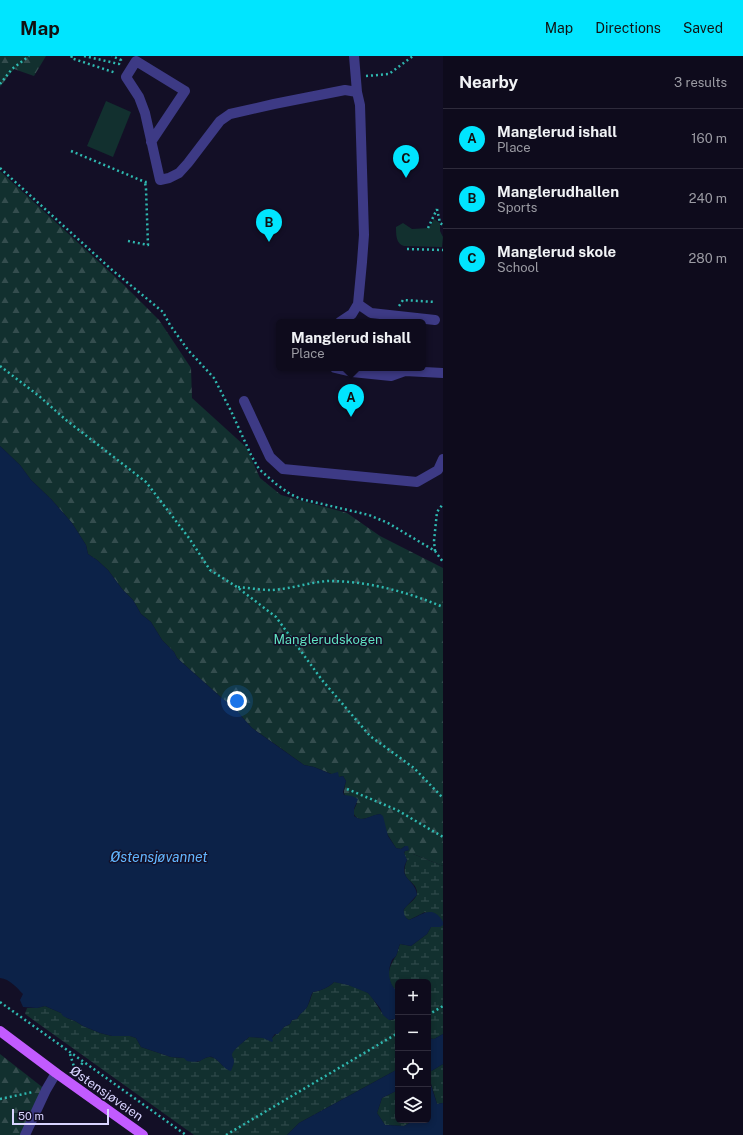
<!DOCTYPE html>
<html lang="en">
<head>
<meta charset="utf-8">
<style>
  body { margin:0; font-family:"Public Sans",sans-serif; background:#1c1929; color:#f1f3f6 }
  .controls { position:absolute; right:12px; bottom:12px; display:grid; overflow:hidden; border-radius:6px; box-shadow:0 2px 6px #0003 }
  .controls button { width:36px; height:36px; display:grid; place-items:center; padding:0; border:0; border-bottom:1px solid #2e2b3b; background:#0e0b1c; color:#f1f3f6; font:20px sans-serif }
  .scale { position:absolute; left:12px; bottom:10px; width:97px; box-sizing:border-box; padding-left:4px; border:2px solid #d9d4ff; border-top:0; font-size:11px; line-height:14px; white-space:nowrap; color:#d9d4ff; -webkit-text-stroke:3px #130f26; paint-order:stroke }
  .you { position:absolute; left:237px; top:645px; width:14px; height:14px; margin:-10px; border:3px solid #fff; border-radius:50%; background:#1a73e8; box-shadow:0 0 0 6px #1a73e833 }
  .badge { display:grid; place-items:center; width:26px; height:26px; border-radius:50%; background:#00e5ff; color:#111; font-size:13px; font-weight:700 }
  .pin { position:absolute; translate:-50% -33px; filter:drop-shadow(0 1px 2px #0008) }
  .pin::after { content:''; position:absolute; top:21px; width:14px; height:12px; background:inherit; clip-path:polygon(0 0,100% 0,50% 100%) }
  .popup { position:absolute; left:276px; top:263px; width:150px; height:52px; box-sizing:border-box; display:grid; place-content:center; border-radius:6px; background:#0e0b1c; filter:drop-shadow(0 1px 3px #0005); font-size:13px; white-space:nowrap; color:#9b9ba3 }
  .popup b { font-size:15px; color:#f1f3f6 }
  .popup::after { content:''; position:absolute; left:50%; top:100%; margin-left:-8px; border:8px solid transparent; border-top-color:#0e0b1c }
  .list { margin:0; padding:0; list-style:none }
  h2 { display:flex; justify-content:space-between; align-items:center; height:52px; margin:0; padding:0 16px; font-size:17px }
  h2 small { font-size:13px; font-weight:400; color:#9b9ba3 }
  .list li { display:grid; grid-template-columns:26px 1fr auto; gap:12px; align-items:center; box-sizing:border-box; height:60px; padding:0 16px; border-top:1px solid #2e2b3b }
  .list b { display:block; font-size:15px; white-space:nowrap }
  .list p { margin:0; font-size:13px; white-space:nowrap; color:#9b9ba3 }
  .list em { font-size:13px; font-style:normal; color:#9b9ba3 }
  .icon { flex:none; width:22px; height:22px; fill:none; stroke:currentColor; stroke-width:2; stroke-linecap:round; stroke-linejoin:round }
  .map { position:relative; flex:none; width:443px; height:1079px; overflow:hidden }
  header { display:flex; align-items:center; gap:24px; box-sizing:border-box; height:56px; padding:0 20px; background:#00e5ff; color:#111 }
  header strong { font-size:19px }
  nav { display:flex; gap:22px; margin-inline-start:auto; font-size:14px }
  main { display:flex }
  aside { flex:1; background:#0e0b1c }
  .map>svg:first-child { display:block }
  .forest { fill:url(#forest-firs) }
  .wetland { fill:url(#wetland-marsh) }
  .green { fill:#12302f }
  .water { fill:#0c2248 }
  .lines { fill:none; stroke-linecap:round; stroke-linejoin:round }
  .path { stroke:#2fb8b0; stroke-width:2.5; stroke-dasharray:2 3; stroke-linecap:butt }
  .minor { stroke:#3d3a85; stroke-width:10 }
  .major { stroke:#c25bff; stroke-width:10 }
  .labels { text-anchor:middle; stroke-width:3; stroke-linejoin:round; paint-order:stroke }
  .park-label { font-size:13px; fill:#5fe0c0; stroke:#130f26 }
  .street-label { font-size:13px; fill:#d9d4ff; stroke:#130f26 }
  .water-label { font-size:14px; font-style:italic; fill:#62b6ff; stroke:#130f26 }
</style>
</head>
<body>
<header>
<strong>Map</strong>
<nav><a>Map</a><a>Directions</a><a>Saved</a></nav>
</header>
<main>
<div class="map">
<svg width="443" height="1079" viewBox="0 0 443 1079">
  <defs>
    <pattern id="forest-firs" width="22" height="20" patternUnits="userSpaceOnUse"><rect width="22" height="20" fill="#12302f"/><path d="M5 1l3.5 6h-7zM16 11l3.5 6h-7z" fill="#344d4e"/></pattern>
    <pattern id="wetland-marsh" width="20" height="14" patternUnits="userSpaceOnUse"><rect width="20" height="14" fill="#12302f"/><path d="M1 5h8M5 5V1M11 12h8M15 12V8" fill="none" stroke="#344d4e"/></pattern>
  </defs>
  <rect width="100%" height="100%" fill="#130f26"/>
  <path class="forest" d="M 0,0 L 46,0 L 34,20 L 14,13 L 0,31 Z
    M 0,115 L 123,228 L 159,264 L 191,312 L 192,342 L 246,391 L 260,422 L 281,439 L 347,457 L 380,480 L 443,512 L 443,810 L 413,798 L 404,798 L 405,795 L 409,794 L 405,790 L 401,793 L 396,792 L 386,776 L 382,760 L 380,758 C 371,759 358,770 353,756 L 357,747 C 343,738 342,742 346,725 L 343,720 L 339,721 L 314,711 L 304,709 L 279,691 L 252,672 L 242,661 L 234,651 L 224,644 L 177,602 L 174,596 L 162,584 L 151,566 L 141,558 L 133,544 L 122,533 L 108,514 L 97,504 L 88,498 L 86,489 L 72,467 L 51,443 L 31,424 L 20,409 L 0,390 Z
    M 0,998 L 46,1034 L 25,1079 L 0,1079 Z"/>
  <path class="wetland" d="M 404,798 L 413,798 L 443,810 L 443,978 L 434,983 L 428,982 L 428,926 L 398,926 L 398,936 C 384,925 388,912 396,900 C 398,896 398,892 400,888 L 411,890 L 427,878 L 431,871 L 440,871 L 425,856 L 409,864 C 392,853 417,847 417,837 C 417,823 398,827 407,804 Z
    M 334,926 C 343,927 361,932 368,937 C 377,945 382,964 393,964 L 398,959 L 398,1013 L 299,1067 L 287,1079 L 194,1079 L 25,958 L 27,952 L 37,952 L 45,950 L 61,957 L 67,962 L 75,965 L 83,970 L 100,977 L 112,980 L 130,980 L 136,982 L 141,991 L 171,1001 L 184,1002 L 198,1006 C 210,998 214,1000 223,1010 L 232,1011 C 233,1008 234,1006 233,1004 C 233,1000 231,1002 232,997 C 233,993 245,985 249,981 L 272,982 L 284,971 L 290,968 L 292,964 L 297,963 C 299,958 304,955 307,951 C 310,946 311,940 313,936 C 320,935 330,931 334,926 Z
    M 443,1008 L 443,1047 L 437,1048 L 428,1017 Z
    M 398,1034 L 398,1064 L 415,1064 L 404,1070 L 385,1069 L 377,1057 L 382,1042 Z"/>
  <path class="green" d="M 106,45 L 131,56 L 113,101 L 87,90 Z
    M 434,163 L 440,167 L 440,175 L 443,181 L 442,191 L 404,190 C 396,188 396,179 396,171 L 403,167 L 412,173 L 429,172 Z"/>
  <path class="water" d="M 0,390 L 20,409 L 31,424 L 51,443 L 72,467 L 86,489 L 88,498 L 97,504 L 108,514 L 122,533 L 133,544 L 141,558 L 151,566 L 162,584 L 174,596 L 177,602 L 224,644 L 234,651 L 242,661 L 252,672 L 304,709 L 314,711 L 331,718 L 338,716 L 339,721 L 343,720 L 346,725 L 343,736 L 344,739 L 352,740 L 358,743 L 354,753 L 354,760 C 363,767 370,759 380,758 L 383,760 L 388,780 L 396,792 L 401,793 L 405,790 L 408,790 L 409,794 L 405,795 L 404,797 L 407,804 C 397,824 416,823 417,839 L 404,853 C 403,857 405,862 409,864 C 422,859 433,848 443,866 L 443,869 L 440,871 L 431,871 L 427,878 L 411,890 L 400,888 C 398,892 398,896 396,900 C 395,901 393,903 392,904 C 387,915 388,928 398,936 L 398,959 L 395,963 L 389,964 L 383,959 L 380,952 L 368,937 L 348,929 L 334,926 C 330,931 320,935 313,936 C 310,940 310,946 307,951 C 304,956 299,958 297,963 L 292,964 L 290,968 L 284,971 L 278,978 L 275,978 L 272,982 L 273,985 L 272,986 L 263,982 L 249,981 C 245,985 232,994 232,999 C 232,1001 234,1003 234,1005 C 234,1008 232,1012 231,1015 C 223,1013 220,1004 212,1001 C 207,1000 204,1003 200,1005 C 197,1006 190,1006 187,1005 L 184,1002 L 171,1001 L 141,991 L 136,982 L 130,980 L 112,980 L 100,977 L 83,970 L 75,965 L 67,962 L 63,960 L 61,957 L 45,950 L 37,952 L 23,951 L 20,944 L 23,938 C 17,932 10,923 0,922 Z
    M 443,978 L 443,1008 L 428,1017 L 428,982 L 434,983 Z
    M 398,1013 L 398,1034 L 382,1042 L 377,1057 L 385,1069 L 404,1070 L 415,1064 L 428,1064 L 428,1020 L 437,1048 L 443,1047 L 443,1079 L 287,1079 L 299,1067 Z"/>
  <g class="lines">
    <path class="path" d="M 72,0 L 71,2 L 116,17
      M 84,0 L 119,8 L 121,4 L 112,0
      M 366,20 L 389,18 L 413,0
      M 0,28 L 12,13 L 29,0
      M 71,95 L 145,126 L 149,126
      M 0,112 L 111,213 L 163,256 L 170,269 L 188,294 L 214,322 L 231,355 L 251,399 L 259,413 L 276,428 L 290,438 L 301,443 L 369,459 L 388,467 L 435,495 L 443,506
      M 437,153 L 440,167 L 443,169
      M 428,172 L 437,153
      M 128,185 L 148,189 L 146,133 L 145,126
      M 407,193 L 443,194
      M 399,250 L 403,244 L 435,246
      M 0,310 L 39,340 L 66,364 L 146,426 L 189,482 L 210,514 L 237,531 L 276,561 L 322,624 L 370,680 L 414,712 L 443,742
      M 435,495 L 434,485 L 437,456 L 443,448
      M 238,531 C 249,532 261,534 272,534 C 291,533 310,526 329,525 C 368,525 408,536 443,551
      M 347,733 L 397,754 L 443,781
      M 0,946 L 186,1079
      M 428,959 L 443,950
      M 70,998 L 76,1017
      M 76,1017 L 83,1006
      M 0,1043 L 33,1036
      M 226,1079 L 398,977"/>
    <path class="minor" d="M 151,86 L 185,35 L 136,5 L 126,21 L 139,41 L 145,57 L 160,124 L 169,122 L 179,117 L 188,107 L 220,65 L 230,58 L 274,48 L 345,34 L 357,36
      M 358,248 L 371,257 L 435,264
      M 340,266 L 352,258 L 358,248 L 362,206 L 364,179 L 360,49 L 357,36 L 354,0
      M 335,312 L 352,316 L 391,320 L 405,315 L 443,317
      M 244,345 L 270,401 L 283,413 L 417,426 L 438,414 L 443,403
      M 25,1079 L 46,1034 L 56,1017"/>
    <path class="major" d="M 0,975 L 56,1017 L 143,1079"/>
  </g>
  <g class="labels">
    <g class="park-label">
      <text x="328" y="588">Manglerudskogen</text>
    </g>
    <g class="street-label">
      <text transform="translate(107 1037) rotate(35)" y="5">Østensjøveien</text>
    </g>
    <g class="water-label">
      <text x="159" y="806">Østensjøvannet</text>
    </g>
  </g>
</svg>
<div class="controls">
<button>+</button>
<button>−</button>
<button><svg class="icon" aria-label="locate" viewBox="0 0 24 24"><circle cx="12" cy="12" r="6"/><path d="M12 2v4M12 18v4M2 12h4M18 12h4"/></svg></button>
<button><svg class="icon" aria-label="layers" viewBox="0 0 24 24"><path d="M12 4l9 5-9 5-9-5zM3 14l9 5 9-5"/></svg></button>
</div>
<div class="scale">50 m</div>
<div class="you"></div>
<div class="pin badge" style="left:351px;top:361px">A</div>
<div class="popup"><b>Manglerud ishall</b>Place</div>
<div class="pin badge" style="left:269px;top:186px">B</div>
<div class="pin badge" style="left:406px;top:122px">C</div>
</div>
<aside>
<h2>Nearby<small>3 results</small></h2>
<ul class="list">
<li><span class="badge">A</span><div><b>Manglerud ishall</b><p>Place</p></div><em>160 m</em></li>
<li><span class="badge">B</span><div><b>Manglerudhallen</b><p>Sports</p></div><em>240 m</em></li>
<li><span class="badge">C</span><div><b>Manglerud skole</b><p>School</p></div><em>280 m</em></li>
</ul>
</aside>
</main>
</body>
</html>
